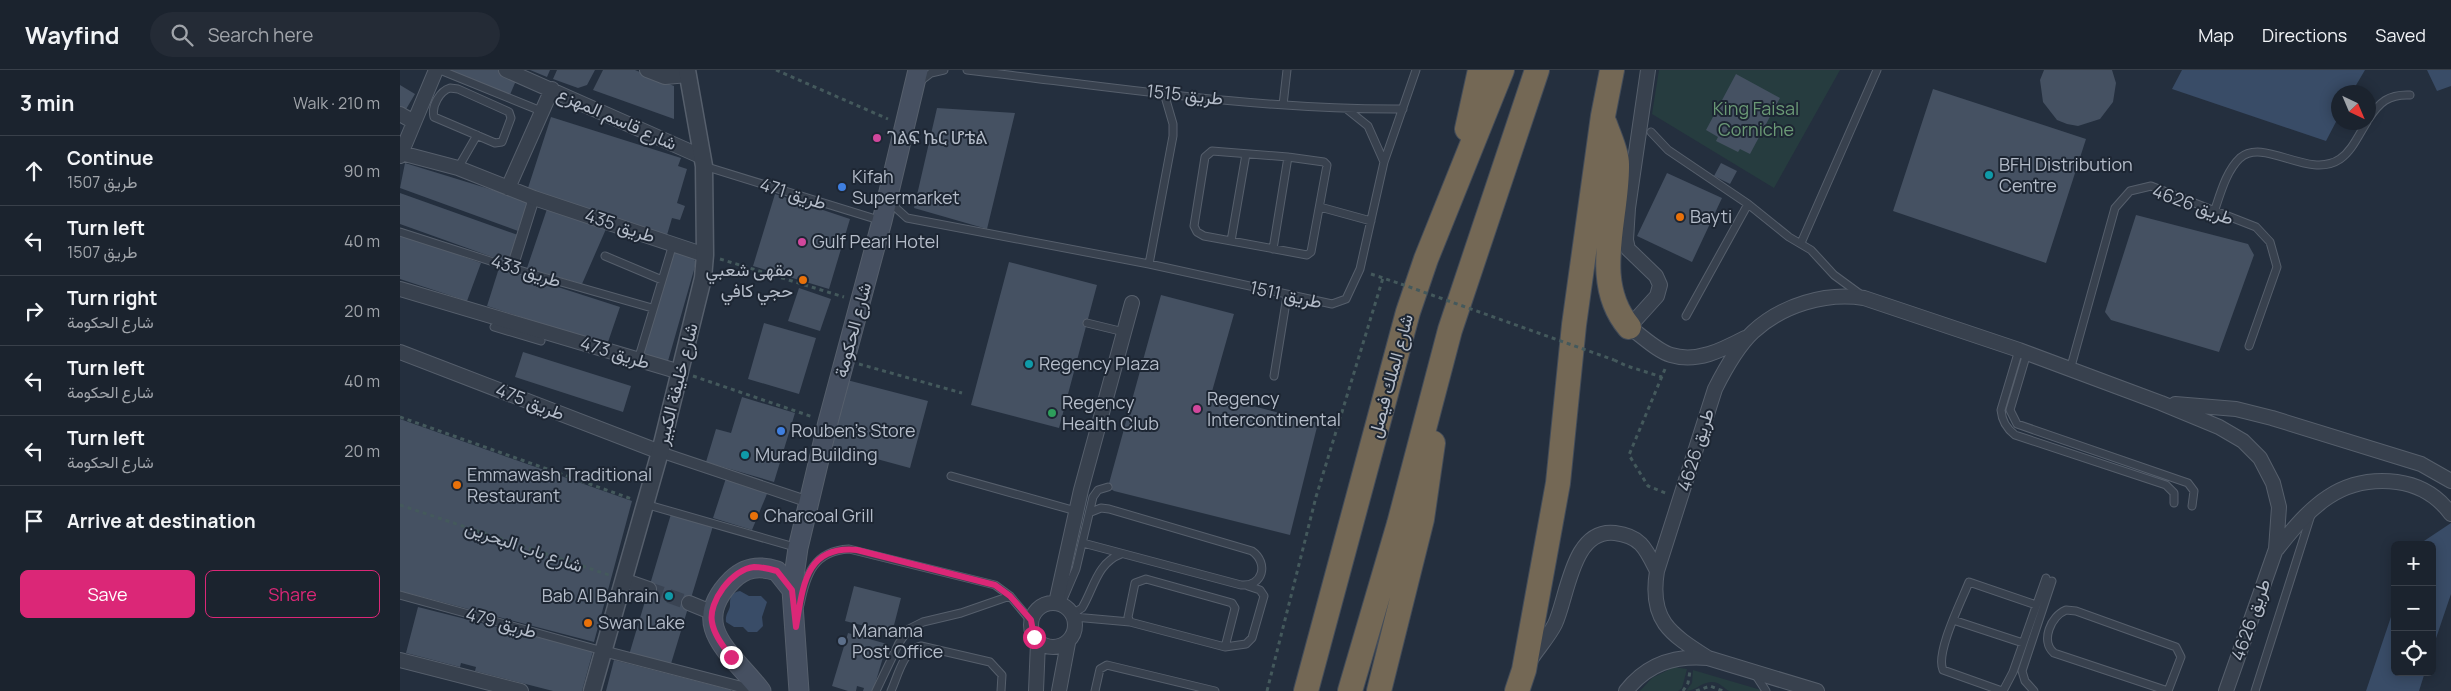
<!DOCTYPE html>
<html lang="en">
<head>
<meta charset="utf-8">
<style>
  body { margin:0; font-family:Manrope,Vazirmatn,"Noto Sans Ethiopic",sans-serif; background:#242b36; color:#f1f3f6 }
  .controls { position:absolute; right:15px; bottom:15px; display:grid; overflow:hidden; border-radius:8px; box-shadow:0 2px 12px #0003 }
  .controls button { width:45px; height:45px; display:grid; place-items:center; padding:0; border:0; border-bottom:1px solid #39404a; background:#1b232e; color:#f1f3f6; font:25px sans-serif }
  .compass { position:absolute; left:1931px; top:15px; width:45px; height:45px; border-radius:50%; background:#1b232e; box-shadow:0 2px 12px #0003; rotate:136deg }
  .stop { position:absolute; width:15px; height:15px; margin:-11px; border:4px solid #db2777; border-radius:50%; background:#fff }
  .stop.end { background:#db2777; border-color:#fff; box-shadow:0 1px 5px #0008 }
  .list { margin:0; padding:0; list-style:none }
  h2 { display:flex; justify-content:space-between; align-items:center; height:65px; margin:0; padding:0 20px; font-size:21px }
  h2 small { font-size:16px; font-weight:400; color:#a0a4aa }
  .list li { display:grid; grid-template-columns:32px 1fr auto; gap:15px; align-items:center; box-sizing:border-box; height:70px; padding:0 20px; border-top:1px solid #39404a }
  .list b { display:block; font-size:19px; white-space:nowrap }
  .list p { margin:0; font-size:16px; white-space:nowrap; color:#a0a4aa }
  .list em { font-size:16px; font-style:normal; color:#a0a4aa }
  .actions { display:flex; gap:10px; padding:15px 20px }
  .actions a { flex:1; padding:11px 0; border:1px solid #db2777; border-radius:8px; text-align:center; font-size:18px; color:#db2777 }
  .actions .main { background:#db2777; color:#fff }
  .icon { flex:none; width:28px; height:28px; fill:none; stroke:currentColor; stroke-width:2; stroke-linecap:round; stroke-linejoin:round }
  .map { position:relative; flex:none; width:2051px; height:621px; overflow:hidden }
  header { display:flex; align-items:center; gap:30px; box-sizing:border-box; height:70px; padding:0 25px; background:#1b232e; border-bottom:1px solid #39404a }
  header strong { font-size:24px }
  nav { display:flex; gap:28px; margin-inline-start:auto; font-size:18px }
  .search { width:350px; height:45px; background:#242b36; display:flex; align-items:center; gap:12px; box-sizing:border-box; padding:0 18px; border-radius:28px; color:#a0a4aa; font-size:19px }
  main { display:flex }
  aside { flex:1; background:#1b232e }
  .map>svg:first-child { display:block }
  .green { fill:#263c3f }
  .water { fill:#394c67 }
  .building { fill:#455162 }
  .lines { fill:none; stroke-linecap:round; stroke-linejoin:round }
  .minor-tunnel { stroke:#3a4453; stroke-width:14; stroke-dasharray:14 7; stroke-linecap:butt }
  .service-casing { stroke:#565f6c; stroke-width:9 }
  .pedestrian-casing { stroke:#565f6c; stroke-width:12 }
  .minor-casing { stroke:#565f6c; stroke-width:16 }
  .tertiary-casing { stroke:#565f6c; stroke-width:19 }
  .secondary-casing { stroke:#565f6c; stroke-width:21 }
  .motorway-casing { stroke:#434c59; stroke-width:26 }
  .path { stroke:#44595c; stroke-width:3; stroke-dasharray:4 4; stroke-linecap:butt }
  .service { stroke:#38414e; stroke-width:7 }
  .pedestrian { stroke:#38414e; stroke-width:10 }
  .minor { stroke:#38414e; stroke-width:14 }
  .tertiary { stroke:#38414e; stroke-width:16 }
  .secondary { stroke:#465061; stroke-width:19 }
  .motorway { stroke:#746855; stroke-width:24 }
  .path-bridge { stroke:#44595c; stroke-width:3; stroke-dasharray:4 4; stroke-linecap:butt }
  .route { stroke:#db2777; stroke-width:6 }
  .hotel-dot { fill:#d1479c; stroke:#1d2633; stroke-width:2 }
  .culture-dot { fill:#0f9aa8; stroke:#1d2633; stroke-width:2 }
  .shop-dot { fill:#3f7fe0; stroke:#1d2633; stroke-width:2 }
  .food-dot { fill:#e8710a; stroke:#1d2633; stroke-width:2 }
  .leisure-dot { fill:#2e9e5b; stroke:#1d2633; stroke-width:2 }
  .service-dot { fill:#5c6f8a; stroke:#1d2633; stroke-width:2 }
  .labels { text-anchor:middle; stroke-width:4; stroke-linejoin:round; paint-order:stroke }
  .street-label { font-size:18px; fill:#b4bcc9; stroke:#1d2633 }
  .park-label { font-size:18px; fill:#6b9a76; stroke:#1d2633 }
  .poi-label { font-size:18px; fill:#b4bcc9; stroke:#1d2633; text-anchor:start }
</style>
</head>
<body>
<header>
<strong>Wayfind</strong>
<div class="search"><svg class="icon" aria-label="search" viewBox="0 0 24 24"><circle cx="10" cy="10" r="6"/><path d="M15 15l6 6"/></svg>Search here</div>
<nav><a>Map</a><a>Directions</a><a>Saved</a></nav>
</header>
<main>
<aside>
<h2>3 min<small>Walk · 210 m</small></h2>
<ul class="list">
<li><svg class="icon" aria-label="ahead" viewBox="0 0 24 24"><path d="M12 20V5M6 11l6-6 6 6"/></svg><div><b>Continue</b><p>طريق 1507</p></div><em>90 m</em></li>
<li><svg class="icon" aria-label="left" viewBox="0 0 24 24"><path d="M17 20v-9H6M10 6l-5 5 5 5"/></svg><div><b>Turn left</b><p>طريق 1507</p></div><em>40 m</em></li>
<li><svg class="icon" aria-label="right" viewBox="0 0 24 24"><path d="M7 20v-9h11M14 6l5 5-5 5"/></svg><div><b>Turn right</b><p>شارع الحكومة</p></div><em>20 m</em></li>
<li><svg class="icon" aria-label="left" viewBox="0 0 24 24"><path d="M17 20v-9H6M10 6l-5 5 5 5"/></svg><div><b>Turn left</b><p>شارع الحكومة</p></div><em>40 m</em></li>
<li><svg class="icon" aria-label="left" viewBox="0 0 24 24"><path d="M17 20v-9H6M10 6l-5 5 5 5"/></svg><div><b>Turn left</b><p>شارع الحكومة</p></div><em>20 m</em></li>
<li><svg class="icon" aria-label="arrive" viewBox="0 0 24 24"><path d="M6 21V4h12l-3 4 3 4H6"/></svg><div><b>Arrive at destination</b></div></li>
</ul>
<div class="actions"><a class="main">Save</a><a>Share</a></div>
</aside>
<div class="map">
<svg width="2051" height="621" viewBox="0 0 2051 621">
  <rect width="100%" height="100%" fill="#242f3e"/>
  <path class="green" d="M 1259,0 L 1440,0 L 1374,118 L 1252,44 Z
    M 1274,597 L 1287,599 L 1282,618 L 1278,621 L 1240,621 L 1252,608 Z
    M 1293,600 L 1361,620 L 1361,621 C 1353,621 1337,621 1329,621 C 1323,618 1320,612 1312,612 C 1301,612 1296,621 1286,621 L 1292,613 Z"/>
  <path class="water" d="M 1782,0 L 1965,0 L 1952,22 L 1938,22 L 1938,48 L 1926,71 L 1772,19 Z
    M 2027,0 L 2051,0 L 2051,16 L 2037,21 Z
    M 2051,453 L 2051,524 L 2032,580 L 2032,475 L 2018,475 Z
    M 340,521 L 349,526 L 361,526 L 367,532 L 362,547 L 363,556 L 357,562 L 348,562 L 343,557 L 334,557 L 326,552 C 325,544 329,542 330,536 C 330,527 330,523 340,521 Z
    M 1995,535 L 1995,602 L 2025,602 L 2019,621 L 1966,621 Z"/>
  <path class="building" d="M 43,0 L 102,0 L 118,6 L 109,27 Z
    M 130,0 L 150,0 L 147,7 Z
    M 157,0 L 195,0 L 187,15 L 178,18 L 153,9 Z
    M 203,0 L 235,0 L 274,16 L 274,49 L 193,20 Z
    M 1644,0 L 1712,0 L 1716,13 L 1713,32 L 1700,49 L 1678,56 L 1667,54 L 1657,50 L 1643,32 L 1640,10 Z
    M 1336,4 L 1380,28 L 1350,84 L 1340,79 L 1338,82 L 1316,71 L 1318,67 L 1306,60 Z
    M 0,15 L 15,24 L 5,41 L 0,39 Z
    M 1533,19 L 1686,69 L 1646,193 L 1493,141 Z
    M 537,38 L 615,43 L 587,159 L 514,138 Z
    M 151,47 L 281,88 L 278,96 L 287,99 L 277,133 L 285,136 L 280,150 L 272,148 L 267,165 L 127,121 Z
    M 5,93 L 129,131 L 118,161 L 0,118 Z
    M 1321,93 L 1337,101 L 1330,114 L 1314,106 Z
    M 1267,103 L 1322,128 L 1292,192 L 1237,166 Z
    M 0,123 L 118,165 L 109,193 L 0,154 Z
    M 375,124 L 450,149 L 429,219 L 353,196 Z
    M 147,139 L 206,159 L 182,214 L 127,198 Z
    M 1736,145 L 1848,174 L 1854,185 L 1819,282 L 1711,250 L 1705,242 Z
    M 0,164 L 81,193 L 67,231 L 0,209 Z
    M 275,180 L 292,185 L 296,193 L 268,291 L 243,284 Z
    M 609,192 L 697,215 L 659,358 L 571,335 Z
    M 99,198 L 220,237 L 207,275 L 87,236 Z
    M 399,218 L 431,229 L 420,261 L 388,251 Z
    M 761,225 L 834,244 L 811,325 L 918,353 L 890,465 L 714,421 L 708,417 Z
    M 364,253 L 416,268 L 399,324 L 348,309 Z
    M 123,282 L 231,316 L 223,342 L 115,307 Z
    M 447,310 L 528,331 L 510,398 L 429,376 Z
    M 342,327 L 395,343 L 374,412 L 306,392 L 316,359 L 331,363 Z
    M 0,349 L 232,431 L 194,572 L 0,521 Z
    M 327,405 L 369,419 L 352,460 L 313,448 Z
    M 271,444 L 313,456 L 270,597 L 229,585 Z
    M 454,516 L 501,528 L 492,563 L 445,551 Z
    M 18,537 L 193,581 L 182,621 L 153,621 L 75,601 L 76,597 L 61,593 L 60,597 L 6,583 Z
    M 448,563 L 487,574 L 473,621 L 463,621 L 464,618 L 457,616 L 456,621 L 448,621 L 432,616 Z
    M 214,590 L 331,620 L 331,621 L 206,621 Z"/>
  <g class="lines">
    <path class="minor-tunnel" d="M 249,519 L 289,533"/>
    <g class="service-casing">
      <path id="service" d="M 40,0 L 141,41
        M 567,0 C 712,17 857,40 1003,39
        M 518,13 L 531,3 L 544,0
        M 50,18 L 58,19 L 109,42 L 111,48 L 102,72 L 95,73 L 34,47 C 31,36 40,21 50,18 Z
        M 883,35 L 887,0
        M 948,40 L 968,56 L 984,92
        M 1968,50 C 1979,32 1989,24 2010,25
        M 1251,62 L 1268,80 L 1348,134 L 1286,246
        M 812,81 L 888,87 L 924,92 L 927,95 L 911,182 L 907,185 L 804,166 L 797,162 L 794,156 L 805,87 Z
        M 304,96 L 482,151
        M 58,98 L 77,65
        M 492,128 L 496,138 L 507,148 L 749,194 L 932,234 L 946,229 L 960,199 L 984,92 L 1016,0
        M 1348,134 L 1389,167 L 1411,180 L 1434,205 L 1460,224
        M 920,137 L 971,151
        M 1814,142 C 1820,125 1826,101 1840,88 C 1864,67 1909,110 1940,89 C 1952,81 1959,64 1967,52
        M 0,162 L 112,198 L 252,238
        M 831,171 L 846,84
        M 1401,173 L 1477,0
        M 873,179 L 888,87
        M 205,186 L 262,210
        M 749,194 L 773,66 L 773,54 L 764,23
        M 687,253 L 724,262
        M 94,257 L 141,271
        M 1619,280 L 1601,340 C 1602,351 1606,358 1615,365 L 1766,415 L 1774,423 L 1774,433
        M 1627,283 L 1610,340 L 1617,354 L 1788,413 L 1794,421 L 1792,436
        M 238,290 L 273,174
        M 1670,300 L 1715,138 L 1730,121 L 1751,116 L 1856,157 L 1870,172 L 1877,197 L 1849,276
        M 874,306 L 887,226
        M 551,406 L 676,441
        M 245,434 L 398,478
        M 683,473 L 841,515 C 863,517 869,493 852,481 L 709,439 L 701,438 L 691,442
        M 0,525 L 203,581
        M 661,534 L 676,499 L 693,427 L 698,420 L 708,417
        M 400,535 C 406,504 414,481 449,479 L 595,515 L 610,526 L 631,551
        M 670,541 L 677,541 L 682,538 C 694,518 697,493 721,484
        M 674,547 L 730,552 L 825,577 L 846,574 L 852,568 L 864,526 L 860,520 L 848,516
        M 1553,550 L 1623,573
        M 730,552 L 728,547 L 735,513 L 746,509 L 832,533 L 835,538 L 825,577
        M 1355,604 L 1366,621
        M 476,621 L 499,573 L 509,559 L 523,552 L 561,543 L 610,526
        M 491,621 C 498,606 503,580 521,576 L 590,592 L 602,605 L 601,621
        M 695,621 L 700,599 L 707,595 L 815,621
        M 1602,621 L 1543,600 C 1535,583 1562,530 1569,512 L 1636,535
        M 1603,621 L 1613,602 L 1646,508
        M 1634,621 L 1625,611 L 1622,601 L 1652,511
        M 1768,621 L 1654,583 C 1640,571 1651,546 1666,540 L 1676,541 L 1776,577 L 1781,587 L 1768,621
        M 1855,621 L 1911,445"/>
    </g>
    <g class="pedestrian-casing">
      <path id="pedestrian" d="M 112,198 L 134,128
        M 260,382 L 409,432
        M 203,581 L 357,621"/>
    </g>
    <g class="minor-casing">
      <path id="minor" d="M 106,0 L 300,86
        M 247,0 L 265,7 L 288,5
        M 1248,0 L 1228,138 L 1226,170 L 1228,179 L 1256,206 L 1260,215 L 1257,226 L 1229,257 C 1241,265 1257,281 1271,285 C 1297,293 1322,280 1345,268
        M 0,44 L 14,52
        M 1,83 L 58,98 L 134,128 L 305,185
        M 0,86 L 36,0
        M 108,118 L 152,19
        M 0,219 L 280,302
        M 0,282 L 260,382
        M 1775,334 L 1836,339 L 1872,348 L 2021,394 L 2051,411
        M 1877,479 C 1910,437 1940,405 1997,412 C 2019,415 2037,425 2051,444
        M 223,510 L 249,519
        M631 555a22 22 0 1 1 44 0a22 22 0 1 1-44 0Z
        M 289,533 L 311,542
        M 656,533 L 681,420 L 732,233
        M 1308,588 C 1269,563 1249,550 1257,501 L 1315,319 C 1325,299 1337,277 1353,262 C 1382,235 1426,222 1464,228 L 1619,280 L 1761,333 L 1819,357 L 1843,371 L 1860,388 L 1873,413 L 1879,437 L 1876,479 L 1826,621
        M 1131,589 C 1139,577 1149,566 1155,554 C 1168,526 1172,458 1215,463 C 1241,466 1246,479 1257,501
        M 0,590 L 121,621
        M 636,621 L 638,572
        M 659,621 L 668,573
        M 1226,621 C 1247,594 1274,585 1308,588 L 1417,621"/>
    </g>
    <g class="tertiary-casing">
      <path id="tertiary" d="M 192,621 L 260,382 L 303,208 L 305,185 L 304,96 L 287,0"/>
    </g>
    <g class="secondary-casing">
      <path id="secondary" d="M 361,621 C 333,584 286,556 332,510 C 345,497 359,495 377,501 L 392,520
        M 399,621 L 392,520 L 398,478 L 428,352 L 482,151 L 518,0"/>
    </g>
    <g class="motorway-casing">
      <path id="motorway" d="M 1205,54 C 1209,66 1217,82 1217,94 C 1218,149 1190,211 1229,257
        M 1067,59 L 1080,0
        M 906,621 L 1008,242 L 1026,189 L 1102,0
        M 950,621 L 999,454 L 1050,260 L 1137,0
        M 979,621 L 1022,449 L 1033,373
        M 1117,621 L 1124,600 L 1158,413 L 1174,255 L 1203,46 L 1212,0"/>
    </g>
    <path class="path" d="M 376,0 L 488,49
      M 320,189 L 444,227
      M 971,204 L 998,213
      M 1214,290 L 1227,296 L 1262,307
      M 459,294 L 562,323
      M 1265,299 L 1229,385 L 1248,416 L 1268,424
      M 293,306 L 413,347
      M 0,347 L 232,429
      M 0,435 L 209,505
      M 867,621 L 916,427 L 983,208
      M 1283,621 L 1288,613 L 1290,601
      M 1296,621 L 1310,616 L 1323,621"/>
    <use href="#service" class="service"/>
    <use href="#pedestrian" class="pedestrian"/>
    <use href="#minor" class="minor"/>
    <use href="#tertiary" class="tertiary"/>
    <use href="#secondary" class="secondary"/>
    <use href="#motorway" class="motorway"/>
    <path class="path-bridge" d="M 1001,214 L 1214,290"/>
  </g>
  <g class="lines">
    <path class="route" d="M 331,587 C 324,577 314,565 312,552 C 308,532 332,499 354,497 C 362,497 370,499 377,501 L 392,520 L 396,557 C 403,517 405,475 457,480 L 595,515 L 610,526 L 631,550 L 634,567"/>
  </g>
  <g class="hotel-dot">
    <circle cx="477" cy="68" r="5"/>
    <circle cx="402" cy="172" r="5"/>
    <circle cx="797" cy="339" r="5"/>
  </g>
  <g class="culture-dot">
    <circle cx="1589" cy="105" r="5"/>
    <circle cx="629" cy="294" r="5"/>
    <circle cx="345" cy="385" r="5"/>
    <circle cx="269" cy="526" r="5"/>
  </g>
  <g class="shop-dot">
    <circle cx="442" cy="117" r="5"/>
    <circle cx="381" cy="361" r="5"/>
  </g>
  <g class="food-dot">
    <circle cx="1280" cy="147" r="5"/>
    <circle cx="403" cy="210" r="5"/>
    <circle cx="57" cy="415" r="5"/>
    <circle cx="354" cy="446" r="5"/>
    <circle cx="188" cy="553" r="5"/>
  </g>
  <circle class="leisure-dot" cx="652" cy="343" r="5"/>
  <circle class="service-dot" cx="442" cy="571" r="5"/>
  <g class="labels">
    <g class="street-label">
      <text transform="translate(785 25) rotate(6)" y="6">طريق 1515</text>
      <text transform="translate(217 49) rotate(24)" y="6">شارع قاسم المهزع</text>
      <text transform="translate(393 124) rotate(17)" y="6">طريق 471</text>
      <text transform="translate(1793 135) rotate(20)" y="6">طريق 4626</text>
      <text transform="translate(220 156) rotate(18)" y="6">طريق 435</text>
      <text transform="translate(126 201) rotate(17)" y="6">طريق 433</text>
      <text transform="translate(886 225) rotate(12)" y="6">طريق 1511</text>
      <text transform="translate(453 260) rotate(-75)" y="6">شارع الحكومة</text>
      <text transform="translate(215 283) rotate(17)" y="6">طريق 473</text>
      <text transform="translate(991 306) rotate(-75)" y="6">شارع الملك فيصل</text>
      <text transform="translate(277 314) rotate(-76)" y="6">شارع خليفة الكبير</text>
      <text transform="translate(130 332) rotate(21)" y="6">طريق 475</text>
      <text transform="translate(1296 380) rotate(-73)" y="6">طريق 4626</text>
      <text transform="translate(124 477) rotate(19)" y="6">شارع باب البحرين</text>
      <text transform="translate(1851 550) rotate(-71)" y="6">طريق 4626</text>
      <text transform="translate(101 553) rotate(15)" y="6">طريق 479</text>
    </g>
    <g class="park-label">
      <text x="1356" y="45">King Faisal<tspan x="1356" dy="21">Corniche</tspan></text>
    </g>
    <g class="poi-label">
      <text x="487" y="74">ገልፍ ኬር ሆቴል</text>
      <text x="1599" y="101">BFH Distribution<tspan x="1599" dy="21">Centre</tspan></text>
      <text x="452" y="113">Kifah<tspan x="452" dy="21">Supermarket</tspan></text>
      <text x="1290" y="153">Bayti</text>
      <text x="412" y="178">Gulf Pearl Hotel</text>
      <text x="393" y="206" text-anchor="end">مقهى شعبي<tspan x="393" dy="21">حجي كافي</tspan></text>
      <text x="639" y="300">Regency Plaza</text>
      <text x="807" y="335">Regency<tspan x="807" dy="21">Intercontinental</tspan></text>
      <text x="662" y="339">Regency<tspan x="662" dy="21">Health Club</tspan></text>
      <text x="391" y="367">Rouben's Store</text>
      <text x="355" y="391">Murad Building</text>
      <text x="67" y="411">Emmawash Traditional<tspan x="67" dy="21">Restaurant</tspan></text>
      <text x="364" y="452">Charcoal Grill</text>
      <text x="259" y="532" text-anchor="end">Bab Al Bahrain</text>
      <text x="198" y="559">Swan Lake</text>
      <text x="452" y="567">Manama<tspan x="452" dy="21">Post Office</tspan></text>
    </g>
  </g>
</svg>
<div class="controls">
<button>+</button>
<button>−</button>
<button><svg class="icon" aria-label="locate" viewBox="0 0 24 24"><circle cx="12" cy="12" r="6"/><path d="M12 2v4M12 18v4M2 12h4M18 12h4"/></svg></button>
</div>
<svg class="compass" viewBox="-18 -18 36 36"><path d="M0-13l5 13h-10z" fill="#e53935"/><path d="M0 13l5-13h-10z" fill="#a0a4aa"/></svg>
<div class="stop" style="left:634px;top:567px"></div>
<div class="stop end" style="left:331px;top:587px"></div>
</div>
</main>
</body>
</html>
